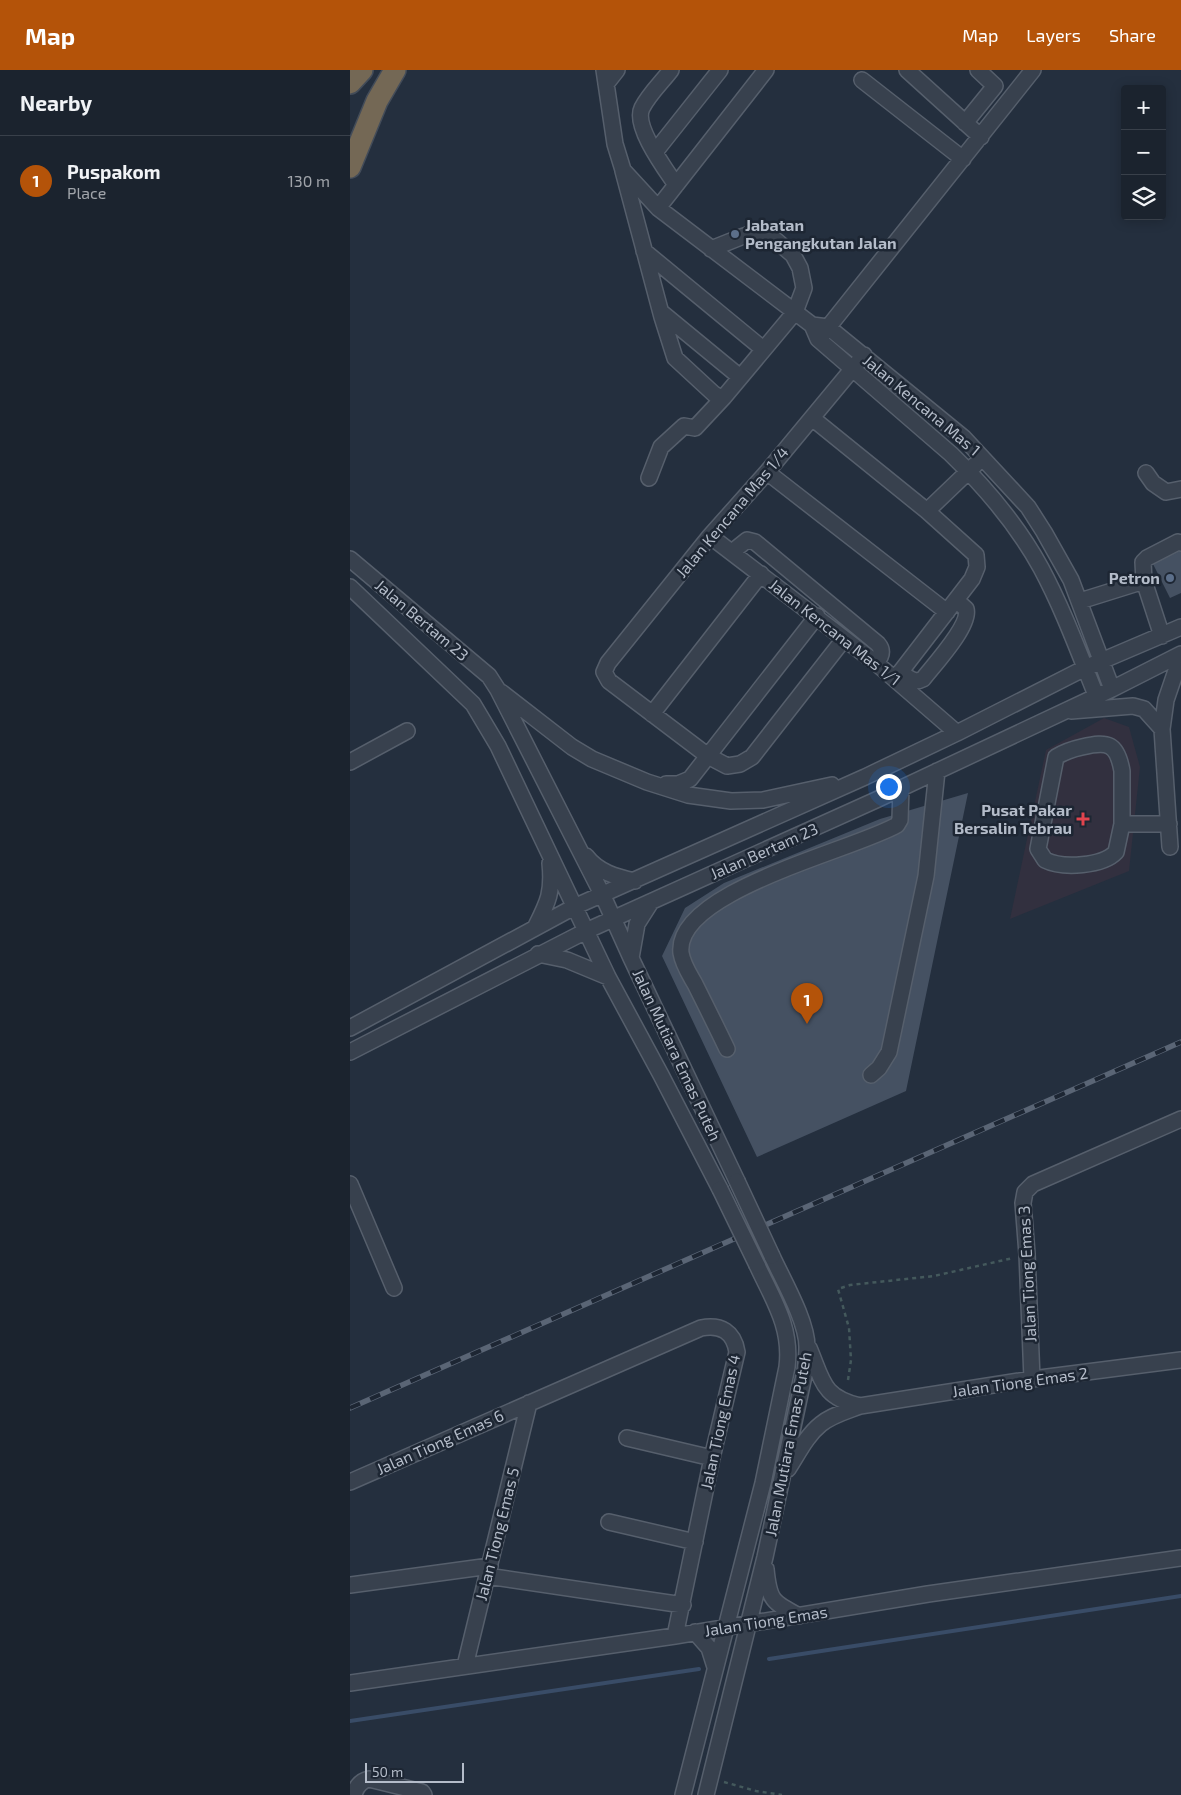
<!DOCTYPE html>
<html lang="en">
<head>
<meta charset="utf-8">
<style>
  body { margin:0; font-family:"Exo 2",sans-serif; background:#242b36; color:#f1f3f6 }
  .controls { position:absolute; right:15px; top:15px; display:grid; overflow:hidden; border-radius:5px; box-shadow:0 2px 12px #0003 }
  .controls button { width:45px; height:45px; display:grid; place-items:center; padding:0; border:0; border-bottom:1px solid #39404a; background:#1b232e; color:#f1f3f6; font:25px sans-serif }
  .scale { position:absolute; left:15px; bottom:12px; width:99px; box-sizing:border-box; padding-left:5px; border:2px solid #b4bcc9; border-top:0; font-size:14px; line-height:18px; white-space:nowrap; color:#b4bcc9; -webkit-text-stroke:4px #1d2633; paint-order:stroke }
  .you { position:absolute; left:538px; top:716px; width:18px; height:18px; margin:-12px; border:4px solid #fff; border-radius:50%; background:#1a73e8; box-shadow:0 0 0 8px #1a73e833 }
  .badge { display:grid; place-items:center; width:32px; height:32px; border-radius:50%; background:#b45309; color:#fff; font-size:16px; font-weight:700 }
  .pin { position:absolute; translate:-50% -41px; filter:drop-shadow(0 1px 2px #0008) }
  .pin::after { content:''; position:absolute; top:26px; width:18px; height:15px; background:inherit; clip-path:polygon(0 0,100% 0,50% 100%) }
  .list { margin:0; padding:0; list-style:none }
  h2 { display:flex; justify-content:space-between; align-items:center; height:65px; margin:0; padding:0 20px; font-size:21px }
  h2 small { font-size:16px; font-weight:400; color:#a0a4aa }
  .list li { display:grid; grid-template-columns:32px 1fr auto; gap:15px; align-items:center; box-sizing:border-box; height:90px; padding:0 20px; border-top:1px solid #39404a }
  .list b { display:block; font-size:19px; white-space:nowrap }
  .list p { margin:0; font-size:16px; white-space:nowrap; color:#a0a4aa }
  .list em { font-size:16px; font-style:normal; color:#a0a4aa }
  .icon { flex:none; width:28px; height:28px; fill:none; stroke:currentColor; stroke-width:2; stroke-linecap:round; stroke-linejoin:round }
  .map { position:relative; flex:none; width:831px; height:1725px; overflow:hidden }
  header { display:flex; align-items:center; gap:30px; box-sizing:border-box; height:70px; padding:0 25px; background:#b45309; color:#fff }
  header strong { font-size:24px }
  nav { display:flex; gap:28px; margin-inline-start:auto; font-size:18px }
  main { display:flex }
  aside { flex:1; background:#1b232e }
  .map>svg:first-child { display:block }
  .medical { fill:#32303f }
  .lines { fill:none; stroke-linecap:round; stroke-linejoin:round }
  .stream { stroke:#394c67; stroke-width:4 }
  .building { fill:#455162 }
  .minor-casing { stroke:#565f6c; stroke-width:18 }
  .highway-casing { stroke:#434c59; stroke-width:24 }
  .path { stroke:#44595c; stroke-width:2.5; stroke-dasharray:4 4; stroke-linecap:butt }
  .minor { stroke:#38414e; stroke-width:15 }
  .highway { stroke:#746855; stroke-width:21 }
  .rail-casing { stroke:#5a6575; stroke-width:5.5 }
  .rail { stroke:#1d2633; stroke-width:4; stroke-dasharray:11; stroke-linecap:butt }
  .minor-bridge-casing { stroke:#565f6c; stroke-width:18; stroke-linecap:butt }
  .minor-bridge { stroke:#38414e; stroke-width:15 }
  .service-dot { fill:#5c6f8a; stroke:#1d2633; stroke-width:2 }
  .health-dot { fill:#e0444e; stroke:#1d2633; stroke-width:2 }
  .labels { text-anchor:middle; stroke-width:5; stroke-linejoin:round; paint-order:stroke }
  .poi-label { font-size:16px; font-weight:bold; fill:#b4bcc9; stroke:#1d2633; text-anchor:end }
  .street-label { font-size:16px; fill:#b4bcc9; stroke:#1d2633 }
</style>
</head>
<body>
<header>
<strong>Map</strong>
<nav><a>Map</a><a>Layers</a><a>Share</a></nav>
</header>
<main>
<aside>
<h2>Nearby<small></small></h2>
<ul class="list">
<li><span class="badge">1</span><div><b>Puspakom</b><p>Place</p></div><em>130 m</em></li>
</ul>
</aside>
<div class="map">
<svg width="831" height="1725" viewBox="0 0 831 1725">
  <rect width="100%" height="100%" fill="#242f3e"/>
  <path class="medical" d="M 754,648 L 779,657 L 790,697 L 779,801 L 660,849 L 696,680 Z"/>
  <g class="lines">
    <path class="stream" d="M 419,1589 L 831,1526
      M 0,1651 L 349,1599"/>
  </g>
  <path class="building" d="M 831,480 L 831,523 L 820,528 L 803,494 Z
    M 618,723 L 556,1021 L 407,1087 L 312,886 L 335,838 L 374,813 L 530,749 Z"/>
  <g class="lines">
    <g class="minor-casing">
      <path id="minor" d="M 254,0 L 265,74 L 273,100 L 308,138 L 462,255 L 468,269 L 601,384 C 636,418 668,456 691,498 C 713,539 729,583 746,625
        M 321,0 C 312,12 299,24 292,38 C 283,56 316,100 326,115
        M 557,0 L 631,67
        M 512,10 L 613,89
        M 256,14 L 267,0
        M 615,53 L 645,16 L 628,0
        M 305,82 L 370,0
        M 273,101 L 312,247 L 325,288 L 364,324 L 369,327 L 374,327 L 445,242 L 454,218 L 450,198 L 443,185 L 422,167 L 409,161 L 391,167 L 361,179
        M 308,138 L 416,0
        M 294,181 L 413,279
        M 311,242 L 390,307
        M 462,255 L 478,257 L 614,368 L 678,437 L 694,462 L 721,510 L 762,619
        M 472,265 L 683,0
        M 462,348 L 577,441 L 626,485 L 627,497 L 622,509 L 545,609
        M 417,402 L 597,542
        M 796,403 L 803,413 L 816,422 L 831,419
        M 299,408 L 311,377 L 334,356 L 345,358 L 374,327
        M 577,441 L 625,395
        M 360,466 L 526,593 L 607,663
        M 382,482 L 397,470 L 405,472 L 528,574 C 534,581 531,587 526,593
        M 0,489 L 139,606 L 148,620 L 253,826 L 281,888 L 387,1111
        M 0,517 L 123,634 L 148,676 L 258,907 L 311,1005 L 370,1119
        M 730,531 L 794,511
        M 812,566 L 794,511 L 793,492 L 797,488 L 828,472 L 831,473
        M 494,569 L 402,687 L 390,694 L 377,696 L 358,686 L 259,611 L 254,602 L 258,593 L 360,466 L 417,402 L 514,285
        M 550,602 C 558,607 564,614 573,609 C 584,595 621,555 616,539 L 606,530
        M 151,622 L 222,677 L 242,689 L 297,712 L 338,725 L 381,731 L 413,730 L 482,715
        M 721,641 L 783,636 L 794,639 L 812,659
        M 302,644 L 411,504
        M 0,692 L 57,661
        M 316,714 L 328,714 L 340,709 L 467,546
        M 772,754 L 772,701 C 767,673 758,671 732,677 C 723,679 714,682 706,687 L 688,779 L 695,790 C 713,799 753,796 766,782 L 772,754 L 819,754
        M 820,777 L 812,659 L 816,630 L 831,586
        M 236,786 C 248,802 266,807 285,811
        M 185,858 C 198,832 203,823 200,793
        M 188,884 L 217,890 L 258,907
        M 281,888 L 287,854 L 301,832
        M 0,958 L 224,837 L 515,707 L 607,663 L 735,598 L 831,557
        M 377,979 C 367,958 356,936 345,914 C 340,905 333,895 331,883 C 324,821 504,780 547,755 L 550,750 L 551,718
        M 0,982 L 236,861 L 526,730 L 762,619 L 831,584
        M 521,1005 L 529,998 L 539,982 L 576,806 L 587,701
        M 0,1114 L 44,1218
        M 459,1278 C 473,1311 472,1327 510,1336
        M 682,1309 L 677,1184 L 673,1133 L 675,1122 L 683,1114 L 831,1049
        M 277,1368 L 362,1388
        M 438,1399 C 448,1384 456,1366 471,1354 C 482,1345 497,1341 510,1336 L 682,1309 L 831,1290
        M 0,1412 L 351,1258 C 371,1254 384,1262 387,1282 L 362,1388 L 325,1566
        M 259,1452 L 345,1472
        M 416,1499 C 419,1530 422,1532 449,1546
        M 137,1506 L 333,1535
        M 0,1515 L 140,1496
        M 345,1562 L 359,1578 L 365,1597
        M 115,1596 L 179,1333
        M 0,1613 L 325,1566 L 578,1524 L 831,1488
        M 4,1725 C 6,1717 10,1711 19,1709 L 72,1722 L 74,1725
        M 333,1725 L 413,1413 L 437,1297 C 442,1257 423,1230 407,1195
        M 356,1725 L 415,1487 L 455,1301 C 456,1293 457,1285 457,1277 C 457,1251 433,1210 422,1186"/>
    </g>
    <g class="highway-casing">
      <path id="highway" d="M 0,13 L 12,0
        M 0,97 L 27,31 L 45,0"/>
    </g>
    <path class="path" d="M 498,1310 L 501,1290 L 499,1258 L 488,1219 L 500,1215 L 584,1206 L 663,1188
      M 374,1712 L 406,1721 L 432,1725"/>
    <use href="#minor" class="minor"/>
    <use href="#highway" class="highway"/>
    <g class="rail-casing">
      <path id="rail" d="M 0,1338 L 831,972"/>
    </g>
    <use href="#rail" class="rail"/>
    <g class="minor-bridge-casing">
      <path id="minor-bridge" d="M 387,1111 L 422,1186
        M 370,1119 L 407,1195"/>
    </g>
    <use href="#minor-bridge" class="minor-bridge"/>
  </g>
  <g class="service-dot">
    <circle cx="385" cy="164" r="5"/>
    <circle cx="820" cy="508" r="5"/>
  </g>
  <path class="health-dot" d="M730.5 741.5h5v5h5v5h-5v5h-5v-5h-5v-5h5z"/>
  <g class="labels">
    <g class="poi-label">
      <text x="395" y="161" text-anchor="start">Jabatan<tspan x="395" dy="18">Pengangkutan Jalan</tspan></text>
      <text x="810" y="514">Petron</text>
      <text x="722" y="746">Pusat Pakar<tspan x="722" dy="18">Bersalin Tebrau</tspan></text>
    </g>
    <g class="street-label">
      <text transform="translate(572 335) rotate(40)" y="6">Jalan Kencana Mas 1</text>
      <text transform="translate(382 442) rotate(-50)" y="6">Jalan Kencana Mas 1/4</text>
      <text transform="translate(72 550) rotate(40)" y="6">Jalan Bertam 23</text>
      <text transform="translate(485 562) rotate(38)" y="6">Jalan Kencana Mas 1/1</text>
      <text transform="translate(414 781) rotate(-24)" y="6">Jalan Bertam 23</text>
      <text transform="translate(327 985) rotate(65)" y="6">Jalan Mutiara Emas Puteh</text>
      <text transform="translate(677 1204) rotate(-93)" y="6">Jalan Tiong Emas 3</text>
      <text transform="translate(670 1312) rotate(-8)" y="6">Jalan Tiong Emas 2</text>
      <text transform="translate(370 1352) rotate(-78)" y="6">Jalan Tiong Emas 4</text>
      <text transform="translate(90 1372) rotate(-24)" y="6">Jalan Tiong Emas 6</text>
      <text transform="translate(438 1374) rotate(-79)" y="6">Jalan Mutiara Emas Puteh</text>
      <text transform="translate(147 1464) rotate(-76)" y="6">Jalan Tiong Emas 5</text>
      <text transform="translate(416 1551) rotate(-9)" y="6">Jalan Tiong Emas</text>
    </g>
  </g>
</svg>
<div class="controls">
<button>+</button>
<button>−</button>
<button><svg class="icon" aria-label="layers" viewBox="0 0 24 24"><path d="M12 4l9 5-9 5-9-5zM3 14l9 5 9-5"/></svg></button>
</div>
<div class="scale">50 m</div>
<div class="you"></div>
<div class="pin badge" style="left:457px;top:954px">1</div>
</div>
</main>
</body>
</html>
